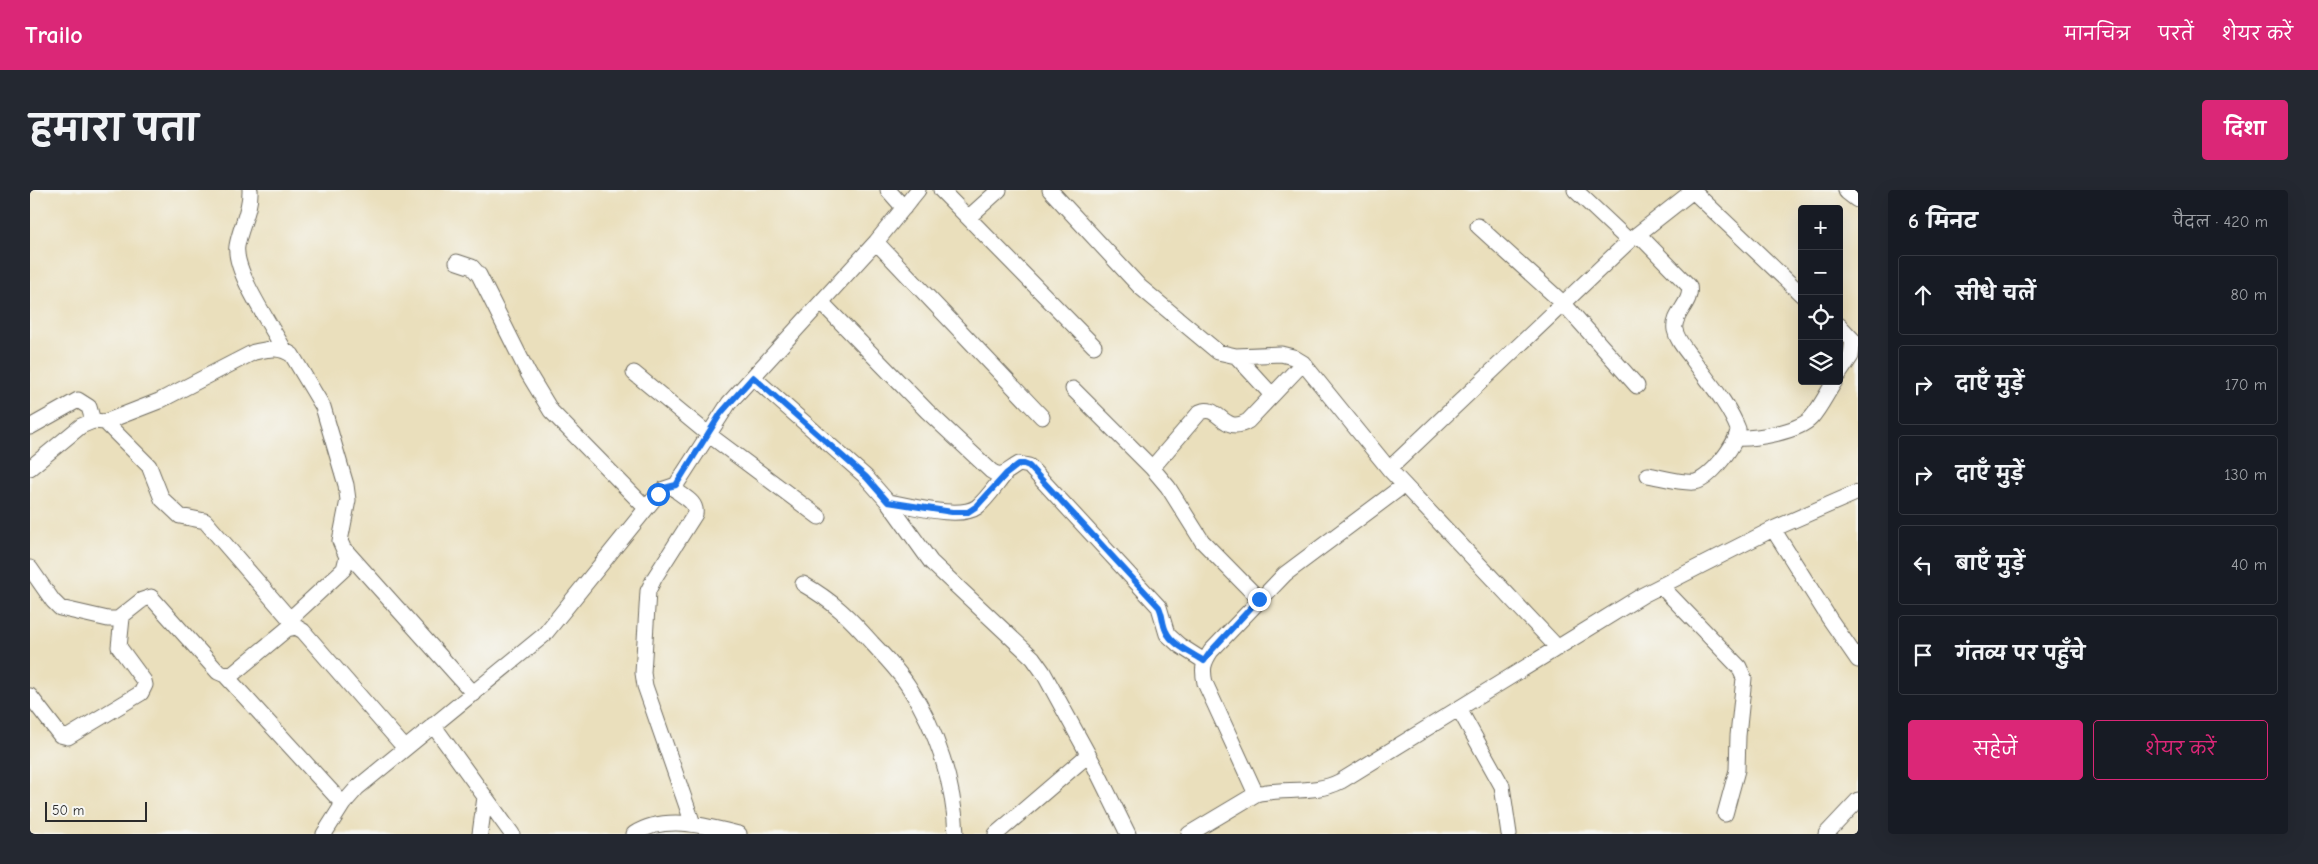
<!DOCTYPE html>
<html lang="hi">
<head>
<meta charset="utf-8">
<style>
  body { margin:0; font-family:"Comic Neue","Playpen Sans Deva",sans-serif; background:#242831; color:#f1f3f6 }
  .controls { position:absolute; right:15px; top:15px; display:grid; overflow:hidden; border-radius:5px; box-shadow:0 5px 20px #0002 }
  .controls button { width:45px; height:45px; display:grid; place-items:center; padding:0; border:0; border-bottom:1px solid #363941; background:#171b24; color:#f1f3f6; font:25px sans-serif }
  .scale { position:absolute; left:15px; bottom:12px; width:102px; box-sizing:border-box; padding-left:5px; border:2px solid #2b2b2b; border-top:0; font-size:14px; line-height:18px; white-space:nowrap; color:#2b2b2b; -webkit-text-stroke:4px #f6f6f2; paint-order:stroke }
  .stop { position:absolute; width:15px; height:15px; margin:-11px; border:4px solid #1a73e8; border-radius:50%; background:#fff }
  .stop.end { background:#1a73e8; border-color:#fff; box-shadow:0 1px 5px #0008 }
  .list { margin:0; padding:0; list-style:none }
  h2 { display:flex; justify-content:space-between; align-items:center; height:65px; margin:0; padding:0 20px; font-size:21px }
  h2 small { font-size:16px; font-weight:400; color:#9ea1a6 }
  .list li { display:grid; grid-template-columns:32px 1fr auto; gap:15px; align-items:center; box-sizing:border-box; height:80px; margin:0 10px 10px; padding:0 10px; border:1px solid #363941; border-radius:5px }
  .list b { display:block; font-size:19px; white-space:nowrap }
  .list em { font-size:16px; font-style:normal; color:#9ea1a6 }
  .actions { display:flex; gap:10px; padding:15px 20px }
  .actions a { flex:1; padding:11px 0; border:1px solid #db2777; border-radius:5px; text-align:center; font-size:18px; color:#db2777 }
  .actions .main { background:#db2777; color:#fff }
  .icon { flex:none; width:28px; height:28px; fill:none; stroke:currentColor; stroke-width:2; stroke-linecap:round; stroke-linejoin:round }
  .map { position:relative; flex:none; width:1828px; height:644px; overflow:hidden; border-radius:5px }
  header { display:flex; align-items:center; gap:30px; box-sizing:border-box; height:70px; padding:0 25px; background:#db2777; color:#fff }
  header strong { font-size:24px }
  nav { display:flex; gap:28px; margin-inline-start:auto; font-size:18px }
  .intro { display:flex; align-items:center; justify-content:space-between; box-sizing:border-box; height:120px; padding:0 30px }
  h1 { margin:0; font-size:35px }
  .button { padding:12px 22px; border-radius:5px; background:#db2777; color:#fff; font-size:18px; font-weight:700 }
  main { display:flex; gap:30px; padding:0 30px }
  aside { flex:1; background:#171b24; border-radius:5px; box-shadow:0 5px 20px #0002 }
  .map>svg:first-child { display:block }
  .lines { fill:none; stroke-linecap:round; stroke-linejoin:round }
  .street-casing { stroke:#6e6a5e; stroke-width:17 }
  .secondary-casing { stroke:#6e6a5e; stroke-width:23 }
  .street { stroke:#fff; stroke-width:15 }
  .secondary { stroke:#fff; stroke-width:21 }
  .route { stroke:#1a73e8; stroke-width:6 }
</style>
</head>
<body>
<header>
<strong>Trailo</strong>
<nav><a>मानचित्र</a><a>परतें</a><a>शेयर करें</a></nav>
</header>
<div class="intro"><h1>हमारा पता</h1><a class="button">दिशा</a></div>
<main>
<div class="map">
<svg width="1828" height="644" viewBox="0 0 1828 644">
  <rect width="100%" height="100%" fill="#f6f6f2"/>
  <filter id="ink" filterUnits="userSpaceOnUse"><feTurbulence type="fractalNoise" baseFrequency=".02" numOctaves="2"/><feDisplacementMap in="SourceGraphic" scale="10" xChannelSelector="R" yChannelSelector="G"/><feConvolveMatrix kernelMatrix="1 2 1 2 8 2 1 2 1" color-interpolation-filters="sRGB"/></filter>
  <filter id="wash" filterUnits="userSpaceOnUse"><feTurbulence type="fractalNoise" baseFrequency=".0096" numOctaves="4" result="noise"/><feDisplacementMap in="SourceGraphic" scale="20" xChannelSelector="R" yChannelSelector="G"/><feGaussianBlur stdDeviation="1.12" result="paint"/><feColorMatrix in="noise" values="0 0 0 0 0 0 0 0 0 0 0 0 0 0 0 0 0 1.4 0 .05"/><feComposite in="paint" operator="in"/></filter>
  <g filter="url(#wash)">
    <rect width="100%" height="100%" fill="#eadfbc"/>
  </g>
  <g filter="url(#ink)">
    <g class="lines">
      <g class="street-casing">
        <path id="street" d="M 220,0 C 221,20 210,37 207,56 C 203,81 242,137 255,161
          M 858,0 L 874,18
          M 911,0 L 1064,156
          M 1020,0 L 1110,97 L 1188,162 L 1206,166 L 1251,164 L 1263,167 L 1273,173 L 1359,279 L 1528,458
          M 1545,0 L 1599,51
          M 1663,1 L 1772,105
          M 939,27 L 969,0
          M 1448,36 L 1534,114 L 1607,196
          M 1608,44 L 1659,96 C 1663,113 1642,124 1645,140 C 1647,150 1655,159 1661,167 C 1676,189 1698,213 1708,239 C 1707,254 1680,289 1665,292 C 1654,294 1630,287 1618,285
          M 846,52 L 1012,227
          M 427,72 L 442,77 L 449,85 L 498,183 L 521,221 L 616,318
          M 792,113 L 897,221 L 961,281 C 973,289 978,280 989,274 L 999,276 L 1129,417 L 1137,444 L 1149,455 L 1174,471
          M 1809,135 L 1823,150 L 1821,166 L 1809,184
          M 1206,166 L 1242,205
          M 604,183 L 678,244 L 789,327
          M 723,187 L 836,287 L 858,312 L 901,372 L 1003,468 L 1013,482 L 1064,575 L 1098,644
          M 1043,199 L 1122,278 L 1138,297 L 1172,351 L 1229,409
          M 75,232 L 129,211 L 224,162 C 239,159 249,156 262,165 L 293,217 L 316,295 L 318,310 L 310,351 L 317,367 L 314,379 L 260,429
          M 0,237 L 48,210 L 59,217 L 63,231
          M 1706,248 C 1725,249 1768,242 1781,228 C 1790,218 1797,203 1805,191
          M 0,278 L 51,236 L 63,231 L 75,232 L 119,276 L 132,309 L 150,326 L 175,331 L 265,435
          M 1122,278 L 1170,222 C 1189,213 1193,246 1218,231 L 1273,173
          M 1359,279 L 1599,51 L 1664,0
          M 858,312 C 879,315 929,330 947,317 C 957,309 966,295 975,284
          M 1743,339 L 1799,428 L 1828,470
          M 316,361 L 444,504
          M 0,378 L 23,411 L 30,418 L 78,429 L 88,429 L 112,410 L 121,407 L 188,482 L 195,485 L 204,483 L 257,439 L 266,437 L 273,441 L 374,557
          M 773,394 C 803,411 820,428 842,453 C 855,467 869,481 879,497 C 907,540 924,593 926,644
          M 1631,396 L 1709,477 L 1714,488 L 1708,546 L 1707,580 L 1695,624
          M 195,485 L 313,614
          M 0,506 L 30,545 L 38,547 L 111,503 L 115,495 L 114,491 L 89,457 L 92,428
          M 1429,519 L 1472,596 L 1479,644
          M 403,535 L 482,644
          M 1226,604 L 1175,493 C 1172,479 1173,473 1181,461 L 1255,384 L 1374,295
          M 663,634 L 615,496 L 613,483 L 618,401 L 625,387 L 665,324 C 667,313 656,308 648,302 L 646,295 L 699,213 L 846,52 L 888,0
          M 294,644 L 313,614 L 327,598 L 514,445 L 628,304 L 634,299 L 646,295
          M 450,644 L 455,607
          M 604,644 C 635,624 676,636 709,644
          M 966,644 L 1058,565
          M 1159,644 L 1226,604 C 1254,597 1284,605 1311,591 L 1613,405 L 1743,339 L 1828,302
          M 1796,644 L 1828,610"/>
      </g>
      <g class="secondary-casing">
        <path id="secondary" d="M 1819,0 L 1828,7"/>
      </g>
      <use href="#street" class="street"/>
      <use href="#secondary" class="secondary"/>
    </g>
  </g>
  <g class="lines" filter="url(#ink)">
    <path class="route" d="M 628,304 L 634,298 L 646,295 L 691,223 L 723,187 L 836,287 L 858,312 L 922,322 L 938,322 L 947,316 L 976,284 L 989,274 L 994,274 L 999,276 L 1129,417 C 1133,425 1132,433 1136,441 C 1142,455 1162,463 1174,471 L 1181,461 L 1229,409"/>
  </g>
</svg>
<div class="controls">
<button>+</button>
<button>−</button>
<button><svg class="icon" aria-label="locate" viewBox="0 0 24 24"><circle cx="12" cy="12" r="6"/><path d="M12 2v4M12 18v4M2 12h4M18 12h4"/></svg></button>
<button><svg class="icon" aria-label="layers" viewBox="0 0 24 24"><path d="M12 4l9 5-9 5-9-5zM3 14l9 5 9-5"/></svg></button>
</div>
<div class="scale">50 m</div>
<div class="stop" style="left:628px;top:304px"></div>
<div class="stop end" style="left:1229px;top:409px"></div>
</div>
<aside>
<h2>6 मिनट<small>पैदल · 420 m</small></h2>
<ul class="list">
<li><svg class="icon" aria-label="ahead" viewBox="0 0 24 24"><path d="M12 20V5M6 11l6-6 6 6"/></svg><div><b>सीधे चलें</b></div><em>80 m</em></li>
<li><svg class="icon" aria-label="right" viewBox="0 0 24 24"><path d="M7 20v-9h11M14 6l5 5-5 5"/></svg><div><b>दाएँ मुड़ें</b></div><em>170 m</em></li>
<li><svg class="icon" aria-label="right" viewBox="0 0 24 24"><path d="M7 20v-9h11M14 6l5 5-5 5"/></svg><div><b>दाएँ मुड़ें</b></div><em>130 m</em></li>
<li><svg class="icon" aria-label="left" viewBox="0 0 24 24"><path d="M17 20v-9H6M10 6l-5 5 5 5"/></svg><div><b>बाएँ मुड़ें</b></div><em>40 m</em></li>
<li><svg class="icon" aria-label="arrive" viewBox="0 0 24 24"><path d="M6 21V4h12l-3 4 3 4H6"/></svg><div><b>गंतव्य पर पहुँचे</b></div></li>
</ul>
<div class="actions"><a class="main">सहेजें</a><a>शेयर करें</a></div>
</aside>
</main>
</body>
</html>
